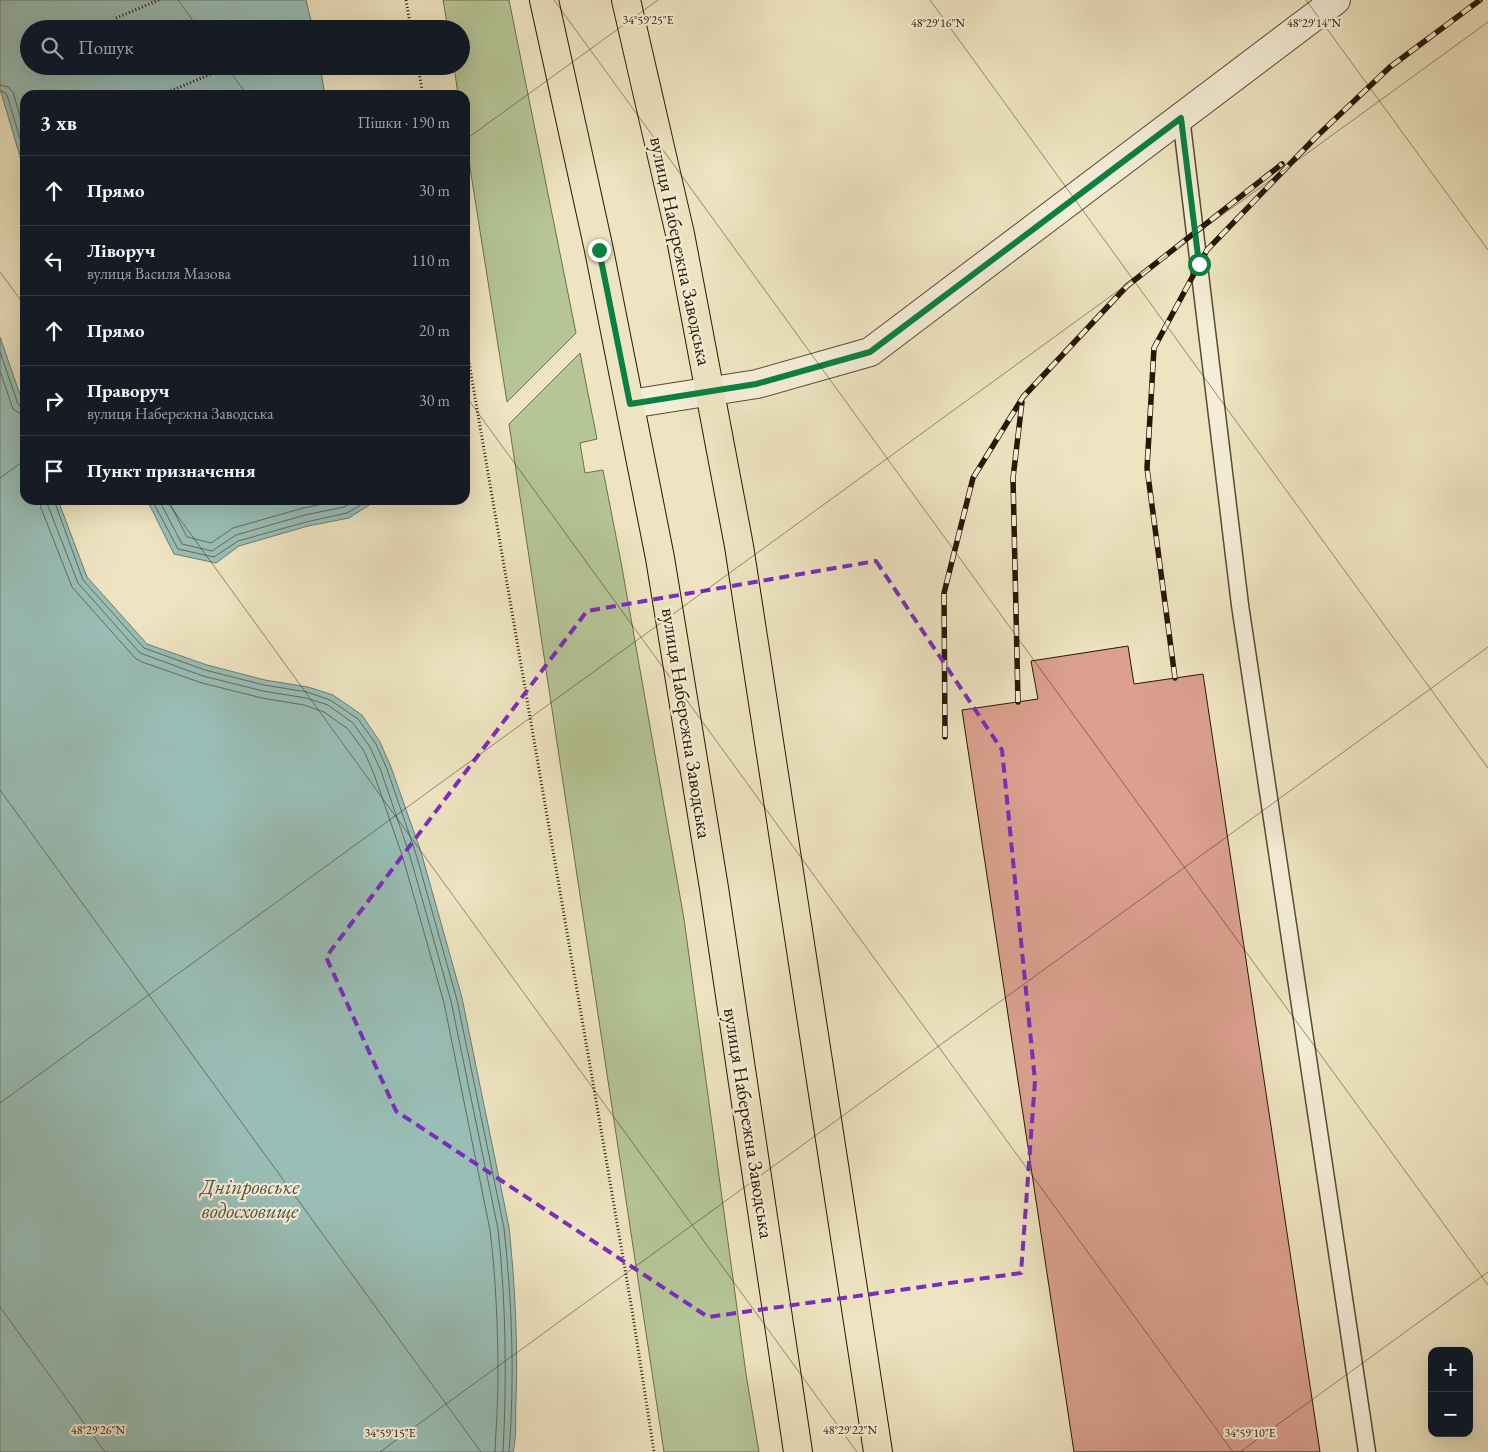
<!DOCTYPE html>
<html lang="uk">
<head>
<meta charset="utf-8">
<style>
  body { margin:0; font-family:"EB Garamond",serif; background:#242831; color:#f1f3f6 }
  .controls { position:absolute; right:15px; bottom:15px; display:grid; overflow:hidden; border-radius:10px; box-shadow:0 5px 20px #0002 }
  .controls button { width:45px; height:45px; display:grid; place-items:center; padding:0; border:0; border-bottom:1px solid #363941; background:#171b24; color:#f1f3f6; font:25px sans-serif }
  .stop { position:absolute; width:15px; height:15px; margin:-11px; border:4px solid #0b8043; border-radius:50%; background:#fff }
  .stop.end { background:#0b8043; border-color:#fff; box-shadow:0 1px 5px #0008 }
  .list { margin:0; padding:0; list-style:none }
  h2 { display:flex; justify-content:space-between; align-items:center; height:65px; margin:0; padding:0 20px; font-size:21px }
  h2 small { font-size:16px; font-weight:400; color:#9ea1a6 }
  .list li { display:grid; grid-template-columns:32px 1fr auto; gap:15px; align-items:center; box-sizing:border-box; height:70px; padding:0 20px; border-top:1px solid #363941 }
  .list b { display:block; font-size:19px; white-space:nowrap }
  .list p { margin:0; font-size:16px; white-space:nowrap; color:#9ea1a6 }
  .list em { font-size:16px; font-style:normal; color:#9ea1a6 }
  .icon { flex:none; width:28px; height:28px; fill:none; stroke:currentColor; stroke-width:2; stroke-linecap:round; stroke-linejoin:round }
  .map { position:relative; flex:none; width:1488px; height:1452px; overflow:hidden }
  .search { position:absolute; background:#171b24; box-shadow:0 5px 20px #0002; left:20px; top:20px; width:450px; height:55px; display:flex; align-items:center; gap:12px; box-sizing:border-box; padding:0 18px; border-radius:28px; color:#9ea1a6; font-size:19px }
  .panel { position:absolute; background:#171b24; box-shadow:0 5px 20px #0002; left:20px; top:90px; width:450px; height:415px; border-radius:15px }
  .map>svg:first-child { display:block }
  .green { fill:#b5c596; stroke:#6e6e4c }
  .water { fill:#99beb6; stroke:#6c7c6e }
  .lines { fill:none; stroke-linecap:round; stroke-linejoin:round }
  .shore { stroke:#606b5c; stroke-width:1 }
  .building { fill:#dba08f; stroke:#281801 }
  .service-casing { stroke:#5a4b31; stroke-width:19 }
  .tertiary-casing { stroke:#5a4b31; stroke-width:30 }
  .primary-casing { stroke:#281801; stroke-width:30 }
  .path { stroke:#281801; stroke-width:3; stroke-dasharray:1 2.5; stroke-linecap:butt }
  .service { stroke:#f4edd7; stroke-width:16 }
  .tertiary { stroke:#f4edd7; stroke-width:28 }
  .primary { stroke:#eee4c1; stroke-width:28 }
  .rail-casing { stroke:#281801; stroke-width:5.5 }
  .rail { stroke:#f4edd7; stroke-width:4; stroke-dasharray:11; stroke-linecap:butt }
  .route { stroke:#0b8043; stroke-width:6 }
  .marked { fill:none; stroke:#7b2cbf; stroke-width:4; stroke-dasharray:10 6; stroke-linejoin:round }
  .ticks { fill:none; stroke:#281801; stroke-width:1; stroke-opacity:0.45 }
  .labels { text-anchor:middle; stroke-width:4.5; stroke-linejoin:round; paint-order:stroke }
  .street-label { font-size:20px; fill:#281801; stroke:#f4edd7 }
  .water-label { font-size:21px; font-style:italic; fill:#505240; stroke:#f4edd7 }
  .ticks-label { font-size:12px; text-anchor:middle; fill:#281801; stroke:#f4edd7; stroke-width:4.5; stroke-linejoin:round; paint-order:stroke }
</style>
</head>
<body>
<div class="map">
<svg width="1488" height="1452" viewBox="0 0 1488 1452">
  <rect width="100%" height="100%" fill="#eee4c1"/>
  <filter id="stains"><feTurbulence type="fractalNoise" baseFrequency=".004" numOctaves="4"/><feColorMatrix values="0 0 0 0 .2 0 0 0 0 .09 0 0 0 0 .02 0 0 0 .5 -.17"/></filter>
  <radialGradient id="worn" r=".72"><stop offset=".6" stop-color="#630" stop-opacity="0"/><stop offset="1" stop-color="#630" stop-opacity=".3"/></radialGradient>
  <path class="green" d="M 443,0 L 509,0 L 576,333 L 507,402 L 465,136 L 465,95 L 458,95 L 454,66 L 461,66 L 461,29 L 448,29 Z
    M 580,353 L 597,439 L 580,443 L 585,473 L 603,470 L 621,562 L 684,919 L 746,1374 L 759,1452 L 664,1452 L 509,424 Z"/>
  <path class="water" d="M 0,0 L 306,0 L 313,29 L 29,29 L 29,66 L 320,66 L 325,95 L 25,95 L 25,173 L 0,89 Z
    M 0,337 L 25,409 L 25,500 L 58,500 L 87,577 L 147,644 L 207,665 L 265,680 L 308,687 L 333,695 L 362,715 L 380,742 L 391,767 L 421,852 L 462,998 L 509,1227 C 515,1285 518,1344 516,1402 C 515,1419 517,1436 513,1452 L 0,1452 Z
    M 147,500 L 377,500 L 349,518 L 308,526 L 239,546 L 216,563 L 174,554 Z"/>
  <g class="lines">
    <path class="shore" d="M 0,85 L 8,87 L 13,92 L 25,133
      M 0,91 L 4,92 L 7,95 L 25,155
      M 0,352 L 18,404 L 21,407 L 25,408
      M 0,371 L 13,409 L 19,413 L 25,414
      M 40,500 L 41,508 L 72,587 L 135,658 L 142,662 L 202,683 L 262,698 L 304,705 L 324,712 L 348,729 L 364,751 L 374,774 L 403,858 L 444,1003 L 490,1230 C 496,1279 498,1329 498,1379 C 498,1403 496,1428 495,1452
      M 47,500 L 48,506 L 78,583 L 140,653 L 203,676 L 263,691 L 306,698 L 328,705 L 353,723 L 370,747 L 381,771 L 410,856 L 451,1001 L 498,1229 C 506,1303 507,1377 503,1452
      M 54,500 L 83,580 L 144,648 L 205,670 L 264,685 L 307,692 L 330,700 L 358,719 L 376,744 L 387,769 L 416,854 L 457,1000 L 504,1228 C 512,1302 515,1378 509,1452
      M 152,500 L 178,549 L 214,557 L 238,541 L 306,522 L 347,513 L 369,500
      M 159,500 L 182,544 L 212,551 L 236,535 L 305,515 L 344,507 L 357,500
      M 168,500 L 187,537 L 211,543 L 233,528 L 303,508 L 342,500"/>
  </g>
  <path class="building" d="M 1128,646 L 1134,684 L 1203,674 L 1320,1452 L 1074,1452 L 962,710 L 1038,699 L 1031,661 Z"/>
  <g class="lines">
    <g class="service-casing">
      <path id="service" d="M 1181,117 L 1240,605 L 1367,1452"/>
    </g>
    <g class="tertiary-casing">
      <path id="tertiary" d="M 630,404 L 757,384 L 870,352 L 1336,0"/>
    </g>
    <g class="primary-casing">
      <path id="primary" d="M 544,0 L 599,250 L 660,558 L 714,888 L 798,1452
        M 626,0 L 680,234 L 739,546 L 878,1452"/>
    </g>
    <path class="path" d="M 406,0 L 411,29
      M 116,18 L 159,0
      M 418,66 L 423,95
      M 161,95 L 230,66
      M 465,339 L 632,1310 L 654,1452"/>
    <use href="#service" class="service"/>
    <use href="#tertiary" class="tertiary"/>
    <use href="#primary" class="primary"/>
    <g class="rail-casing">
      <path id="rail" d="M 1175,678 L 1147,468 L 1154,348 L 1207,250 L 1316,137 L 1390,67 L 1480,0
        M 1018,702 L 1013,478 L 1022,402
        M 945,737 L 944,593 L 973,478 L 1023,397 L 1127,286 L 1282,164"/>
    </g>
    <use href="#rail" class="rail"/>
  </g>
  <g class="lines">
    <path class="route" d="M 599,250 L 630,404 L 756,384 L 870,352 L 1181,118 L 1199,264"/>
  </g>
  <path class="marked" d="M 876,561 L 1002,750 L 1035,1081 L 1021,1273 L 708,1317 L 396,1111 L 326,957 L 587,611 Z"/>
  <path class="ticks" d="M 178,0 L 199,29M 554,0 L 1488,1285M 930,0 L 1488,768M 1306,0 L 1488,250M 226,66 L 247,95M 465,140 L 658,0M 0,272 L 25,306M 465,395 L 1233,1452M 0,478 L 25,460M 166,500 L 857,1452M 0,790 L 481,1452M 0,1103 L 1488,22M 0,1307 L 105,1452M 380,1452 L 1488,647M 1240,1452 L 1488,1272"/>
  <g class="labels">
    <g class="street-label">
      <text transform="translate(681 251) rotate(78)" y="7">вулиця Набережна Заводська</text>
      <text transform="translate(687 723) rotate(81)" y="7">вулиця Набережна Заводська</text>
      <text transform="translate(749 1123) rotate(81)" y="7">вулиця Набережна Заводська</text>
    </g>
    <g class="water-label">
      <text x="250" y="1194">Дніпровське<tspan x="250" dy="24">водосховище</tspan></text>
    </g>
  </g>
  <g class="ticks-label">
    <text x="648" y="24">34°59'25"E</text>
    <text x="938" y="27">48°29'16"N</text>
    <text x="1314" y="27">48°29'14"N</text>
    <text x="98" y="1434">48°29'26"N</text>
    <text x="850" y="1434">48°29'22"N</text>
    <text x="390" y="1437">34°59'15"E</text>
    <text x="1250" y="1437">34°59'10"E</text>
  </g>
  <rect width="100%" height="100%" filter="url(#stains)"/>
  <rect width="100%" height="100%" fill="url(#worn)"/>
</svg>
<div class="controls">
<button>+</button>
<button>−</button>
</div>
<div class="stop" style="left:1199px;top:264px"></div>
<div class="stop end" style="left:599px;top:250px"></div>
<div class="search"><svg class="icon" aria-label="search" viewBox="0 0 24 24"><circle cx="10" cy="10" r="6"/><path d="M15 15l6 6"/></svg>Пошук</div>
<section class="panel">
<h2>3 хв<small>Пішки · 190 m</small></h2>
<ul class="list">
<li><svg class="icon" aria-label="ahead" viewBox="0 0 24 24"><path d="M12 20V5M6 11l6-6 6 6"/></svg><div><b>Прямо</b></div><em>30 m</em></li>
<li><svg class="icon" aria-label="left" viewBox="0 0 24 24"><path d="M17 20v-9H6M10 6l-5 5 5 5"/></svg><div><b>Ліворуч</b><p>вулиця Василя Мазова</p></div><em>110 m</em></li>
<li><svg class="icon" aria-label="ahead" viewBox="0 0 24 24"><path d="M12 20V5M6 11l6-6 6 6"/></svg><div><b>Прямо</b></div><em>20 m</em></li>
<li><svg class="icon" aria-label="right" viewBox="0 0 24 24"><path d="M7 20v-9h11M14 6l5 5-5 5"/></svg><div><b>Праворуч</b><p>вулиця Набережна Заводська</p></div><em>30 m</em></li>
<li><svg class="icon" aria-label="arrive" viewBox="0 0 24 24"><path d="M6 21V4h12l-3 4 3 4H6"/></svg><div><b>Пункт призначення</b></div></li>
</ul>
</section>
</div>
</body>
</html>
